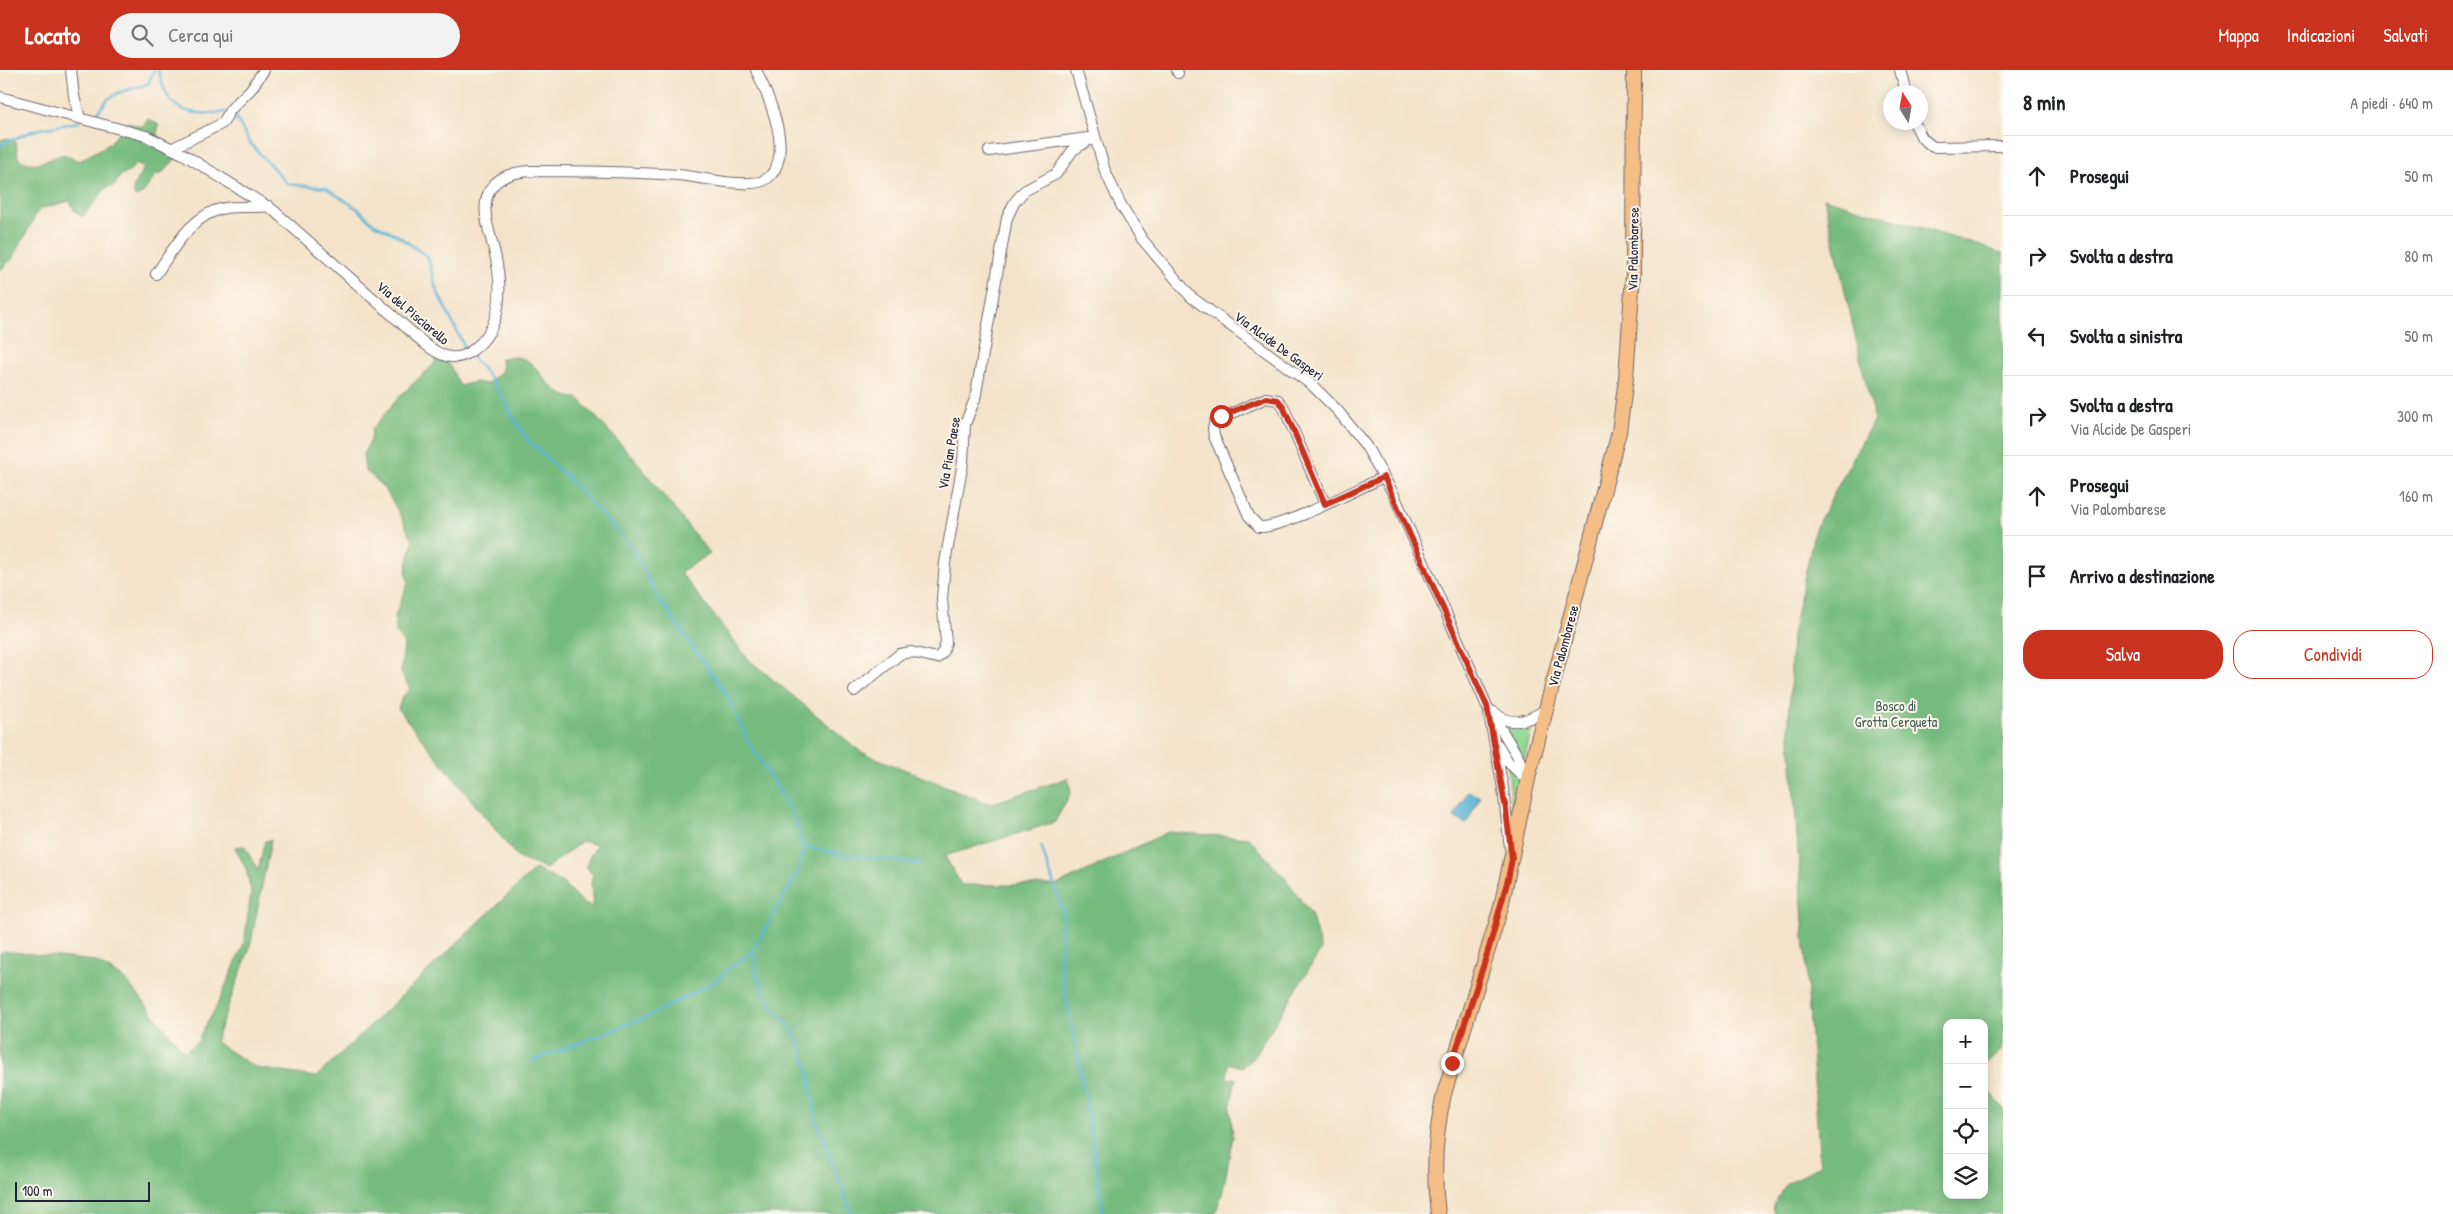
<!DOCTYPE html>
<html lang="it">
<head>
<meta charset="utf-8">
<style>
  body { margin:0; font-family:"Patrick Hand",sans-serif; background:#f2f2f2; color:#202124 }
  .controls { position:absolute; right:15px; bottom:15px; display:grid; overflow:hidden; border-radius:10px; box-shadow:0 2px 12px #0003 }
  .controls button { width:45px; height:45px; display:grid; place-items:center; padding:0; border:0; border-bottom:1px solid #e0e0e0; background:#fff; color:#202124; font:25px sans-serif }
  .compass { position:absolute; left:1883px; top:15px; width:45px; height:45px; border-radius:50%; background:#fff; box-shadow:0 2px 12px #0003; rotate:349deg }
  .scale { position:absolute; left:15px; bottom:12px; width:135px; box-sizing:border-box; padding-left:5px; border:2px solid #22223b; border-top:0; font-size:14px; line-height:18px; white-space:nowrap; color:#22223b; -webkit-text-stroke:4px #fbf7ec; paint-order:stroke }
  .stop { position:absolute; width:15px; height:15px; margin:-11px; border:4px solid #c8321e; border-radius:50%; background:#fff }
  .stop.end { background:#c8321e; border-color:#fff; box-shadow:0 1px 5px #0008 }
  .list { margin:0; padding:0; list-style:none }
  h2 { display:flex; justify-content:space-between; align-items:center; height:65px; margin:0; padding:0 20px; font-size:21px }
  h2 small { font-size:16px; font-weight:400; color:#757577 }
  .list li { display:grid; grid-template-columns:32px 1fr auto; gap:15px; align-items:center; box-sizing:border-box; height:80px; padding:0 20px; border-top:1px solid #e0e0e0 }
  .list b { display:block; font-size:19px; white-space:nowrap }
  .list p { margin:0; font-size:16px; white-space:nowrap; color:#757577 }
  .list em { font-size:16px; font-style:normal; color:#757577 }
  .actions { display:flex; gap:10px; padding:15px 20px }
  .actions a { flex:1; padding:11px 0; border:1px solid #c8321e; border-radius:20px; text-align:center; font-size:18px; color:#c8321e }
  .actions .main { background:#c8321e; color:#fff }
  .icon { flex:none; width:28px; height:28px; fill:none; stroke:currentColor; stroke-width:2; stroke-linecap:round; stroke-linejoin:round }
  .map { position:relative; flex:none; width:2003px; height:1144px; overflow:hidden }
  header { display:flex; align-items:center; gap:30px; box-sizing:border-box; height:70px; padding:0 25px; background:#c8321e; color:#fff }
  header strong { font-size:24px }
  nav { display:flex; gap:28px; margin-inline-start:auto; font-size:18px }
  .search { width:350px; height:45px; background:#f2f2f2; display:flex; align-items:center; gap:12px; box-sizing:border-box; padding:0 18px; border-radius:28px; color:#757577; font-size:19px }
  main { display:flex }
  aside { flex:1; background:#fff }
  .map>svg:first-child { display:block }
  .green { fill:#93db95; stroke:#5a7e68 }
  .forest { fill:#76bb7e; stroke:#4c6e5c }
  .water { fill:#5bb5d8; stroke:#3e6c8a }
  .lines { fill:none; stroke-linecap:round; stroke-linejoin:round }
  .stream { stroke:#5bb5d8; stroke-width:2.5 }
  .minor-casing { stroke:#6c666d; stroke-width:12 }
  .major-casing { stroke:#6c666d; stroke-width:16 }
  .minor { stroke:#fff; stroke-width:10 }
  .major { stroke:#f6be87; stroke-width:14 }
  .route { stroke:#c8321e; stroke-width:6 }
  .labels { text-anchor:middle; stroke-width:4; stroke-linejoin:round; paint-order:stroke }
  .street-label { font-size:14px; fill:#22223b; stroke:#fbf7ec }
  .park-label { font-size:14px; fill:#445a56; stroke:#fbf7ec }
</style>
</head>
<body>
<header>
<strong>Locato</strong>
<div class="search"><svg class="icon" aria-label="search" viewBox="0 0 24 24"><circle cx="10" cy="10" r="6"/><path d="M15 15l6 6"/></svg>Cerca qui</div>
<nav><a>Mappa</a><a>Indicazioni</a><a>Salvati</a></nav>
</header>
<main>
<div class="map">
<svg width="2003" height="1144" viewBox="0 0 2003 1144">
  <rect width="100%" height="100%" fill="#fbf7ec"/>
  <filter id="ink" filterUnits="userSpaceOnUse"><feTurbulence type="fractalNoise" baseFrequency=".02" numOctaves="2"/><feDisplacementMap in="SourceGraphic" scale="10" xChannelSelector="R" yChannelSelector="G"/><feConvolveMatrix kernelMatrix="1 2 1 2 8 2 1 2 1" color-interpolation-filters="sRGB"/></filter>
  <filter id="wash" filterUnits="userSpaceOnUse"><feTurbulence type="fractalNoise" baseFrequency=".0096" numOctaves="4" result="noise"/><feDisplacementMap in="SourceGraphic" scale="20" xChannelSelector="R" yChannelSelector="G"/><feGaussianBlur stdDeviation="1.12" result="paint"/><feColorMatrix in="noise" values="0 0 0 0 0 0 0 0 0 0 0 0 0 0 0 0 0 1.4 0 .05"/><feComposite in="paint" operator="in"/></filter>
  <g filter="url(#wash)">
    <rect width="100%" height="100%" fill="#f4e3ca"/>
    <path class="green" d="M 1533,652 L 1524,690 L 1505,654 Z
      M 1508,694 L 1521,705 L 1514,734 L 1512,733 Z"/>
    <path class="forest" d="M 148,49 L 159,55 L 157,64 L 165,79 L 177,87 L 161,104 L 156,105 L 142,124 L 135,127 L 133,119 L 144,97 L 136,93 L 129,102 L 121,105 L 114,116 L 107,117 L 82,147 L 74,140 L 70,131 L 39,139 L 13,188 L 0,200 L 0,70 L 7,68 L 16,72 L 18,88 C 33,99 47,90 63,84 L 79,91 L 109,74 L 128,52 L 142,57 Z
      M 1824,128 L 2003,183 L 2003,979 L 1984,996 L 1984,953 L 1947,953 L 1947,1125 L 1984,1125 L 1984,1016 L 2003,1038 L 2003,1144 L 1775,1144 L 1773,1136 L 1786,1115 L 1820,1095 L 1789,653 L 1792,565 L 1815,459 L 1874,349 Z
      M 438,284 L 450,296 L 460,316 L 475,312 L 487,314 L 502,301 L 501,288 C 506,288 512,287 517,287 C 544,292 546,328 578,328 L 633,387 L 710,484 L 680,502 L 748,589 L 861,682 L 990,734 L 1068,708 L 1071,722 L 1055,752 L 945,786 L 961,815 L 1057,815 L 1168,762 L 1249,768 L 1286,809 L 1311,844 L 1321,880 L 1253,988 L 1242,997 L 1228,993 L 1227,1009 L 1236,1008 L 1230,1039 L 1233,1066 L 1223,1121 L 1215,1144 L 0,1144 L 0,883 L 4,881 L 95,891 L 126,910 L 184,982 L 200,970 L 200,965 L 215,940 L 244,874 L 251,822 L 246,799 L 235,777 L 244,776 L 258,800 L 265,771 L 271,770 L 250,877 L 215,972 L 256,998 L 316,1007 L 535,799 L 563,813 L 584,834 L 593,837 L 591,814 L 593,804 L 586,798 L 589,788 L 597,775 L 582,771 L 546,799 L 518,788 L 398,639 L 402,627 L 410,619 L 401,603 L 404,574 L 396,562 L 395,546 L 408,513 L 406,500 L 413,471 C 400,446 389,416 365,401 L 363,384 L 371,370 L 372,359 L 402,324 L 434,294 Z"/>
    <path class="water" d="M 1468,721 L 1480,727 L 1466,754 L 1454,747 Z"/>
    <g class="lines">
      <path class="stream" d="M 158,0 C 161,9 164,22 170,30 C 182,46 208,44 226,42
        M 233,42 L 250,73 L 288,114 L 326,118 L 358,139 L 374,154 L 395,164 L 428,187 L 436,219 L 466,280
        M 92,49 L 108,29 L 118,23 L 148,14 L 154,0
        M 0,75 L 35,60 L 79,52
        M 470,284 L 491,309 L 526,368 L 573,413 L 631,476 L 659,529 L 727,625 L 748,671 L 785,730 L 798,758 L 803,776 L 799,801 L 753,881 L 708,916 L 644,948 L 532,991
        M 803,776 L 851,786 L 922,794
        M 1041,776 L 1063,841 L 1060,899 L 1086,1027 L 1103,1144
        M 753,881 L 757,907 L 772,936 L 793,960 L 808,997 L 816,1050 L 852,1144"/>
    </g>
  </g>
  <g filter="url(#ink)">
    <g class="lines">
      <g class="minor-casing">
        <path id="minor" d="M 71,0 L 74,26 L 80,48
          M 1076,0 L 1105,101 L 1121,135 L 1142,169 L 1191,227 L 1312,315 L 1338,341 L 1366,376 L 1394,425 L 1487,636 L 1517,685 L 1528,710
          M 1177,0 L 1178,3
          M 1900,0 L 1906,22
          M 0,27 L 146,66 L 183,84 L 273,140 L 425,274 C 439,285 454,293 470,282 C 504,259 503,216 494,180 C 490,163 481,142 488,124 C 495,107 513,102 530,101 C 579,101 629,102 678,105 C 702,107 726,115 750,113 C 757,113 766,111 771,105 C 793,80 768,25 756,0
          M 1914,52 L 1922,68 L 1933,77 L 2003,76
          M 173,78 L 223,53 L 230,40 L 251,19 L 264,0
          M 989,81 L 1088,68
          M 156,204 C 174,179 191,144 225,138 C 240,136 254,138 269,136
          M 1325,434 L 1283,336 L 1278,330 L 1266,328 L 1215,351 L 1213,358 L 1214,366 L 1249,446 L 1259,457 C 1282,459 1359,418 1384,407
          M 854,621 L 900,584 L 911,582 L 937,588 L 943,582 L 946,572 L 942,529 L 945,493 L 963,392 L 965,354 L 975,329 L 1007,148 L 1014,133 L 1024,121 L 1056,104 L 1073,80 L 1094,67
          M 1494,642 C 1511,658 1530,651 1547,638
          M 1489,644 L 1503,718 L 1510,778
          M 1498,675 L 1509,693 L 1525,708"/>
      </g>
      <g class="major-casing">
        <path id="major" d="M 1438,1144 C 1433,1105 1435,1063 1444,1024 L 1501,837 L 1529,704 L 1619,362 L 1626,308 L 1633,205 L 1634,0"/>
      </g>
      <use href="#minor" class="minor"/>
      <use href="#major" class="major"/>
    </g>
  </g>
  <g class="lines" filter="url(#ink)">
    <path class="route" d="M 1221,346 L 1266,328 L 1278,330 L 1283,336 L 1325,434 L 1384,407 L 1487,636 L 1506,740 L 1512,789 L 1508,809 L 1489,878 L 1452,993"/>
  </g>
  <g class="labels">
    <g class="street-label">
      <text transform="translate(1633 179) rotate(-89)" y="5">Via Palombarese</text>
      <text transform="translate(413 243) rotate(40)" y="5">Via del Pisciarello</text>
      <text transform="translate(1279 276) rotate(36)" y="5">Via Alcide De Gasperi</text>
      <text transform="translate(949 383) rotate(-80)" y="5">Via Pian Paese</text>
      <text transform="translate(1563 576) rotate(-75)" y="5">Via Palombarese</text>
    </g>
    <g class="park-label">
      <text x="1896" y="641">Bosco di<tspan x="1896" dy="16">Grotta Cerqueta</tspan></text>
    </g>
  </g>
</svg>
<div class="controls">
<button>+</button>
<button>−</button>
<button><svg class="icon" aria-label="locate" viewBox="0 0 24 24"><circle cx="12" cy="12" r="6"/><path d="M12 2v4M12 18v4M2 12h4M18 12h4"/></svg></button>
<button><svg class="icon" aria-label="layers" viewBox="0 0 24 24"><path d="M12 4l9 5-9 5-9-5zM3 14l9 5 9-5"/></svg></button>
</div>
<svg class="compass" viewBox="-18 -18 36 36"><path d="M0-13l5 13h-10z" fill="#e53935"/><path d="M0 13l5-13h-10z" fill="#757577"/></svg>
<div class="scale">100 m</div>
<div class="stop" style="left:1221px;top:346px"></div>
<div class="stop end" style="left:1452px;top:993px"></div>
</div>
<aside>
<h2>8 min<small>A piedi · 640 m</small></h2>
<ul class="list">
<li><svg class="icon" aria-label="ahead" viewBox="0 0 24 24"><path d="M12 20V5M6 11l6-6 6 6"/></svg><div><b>Prosegui</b></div><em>50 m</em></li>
<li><svg class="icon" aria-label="right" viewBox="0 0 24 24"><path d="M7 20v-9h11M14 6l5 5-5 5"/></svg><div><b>Svolta a destra</b></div><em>80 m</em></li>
<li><svg class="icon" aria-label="left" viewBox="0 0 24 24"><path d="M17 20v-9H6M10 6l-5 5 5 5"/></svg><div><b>Svolta a sinistra</b></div><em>50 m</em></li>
<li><svg class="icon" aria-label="right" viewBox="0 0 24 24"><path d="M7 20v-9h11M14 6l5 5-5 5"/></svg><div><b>Svolta a destra</b><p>Via Alcide De Gasperi</p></div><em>300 m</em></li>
<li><svg class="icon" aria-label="ahead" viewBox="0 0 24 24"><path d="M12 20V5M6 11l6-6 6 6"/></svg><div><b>Prosegui</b><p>Via Palombarese</p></div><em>160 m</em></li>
<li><svg class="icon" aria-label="arrive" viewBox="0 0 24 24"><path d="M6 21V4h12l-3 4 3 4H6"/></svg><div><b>Arrivo a destinazione</b></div></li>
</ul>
<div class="actions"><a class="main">Salva</a><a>Condividi</a></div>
</aside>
</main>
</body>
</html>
